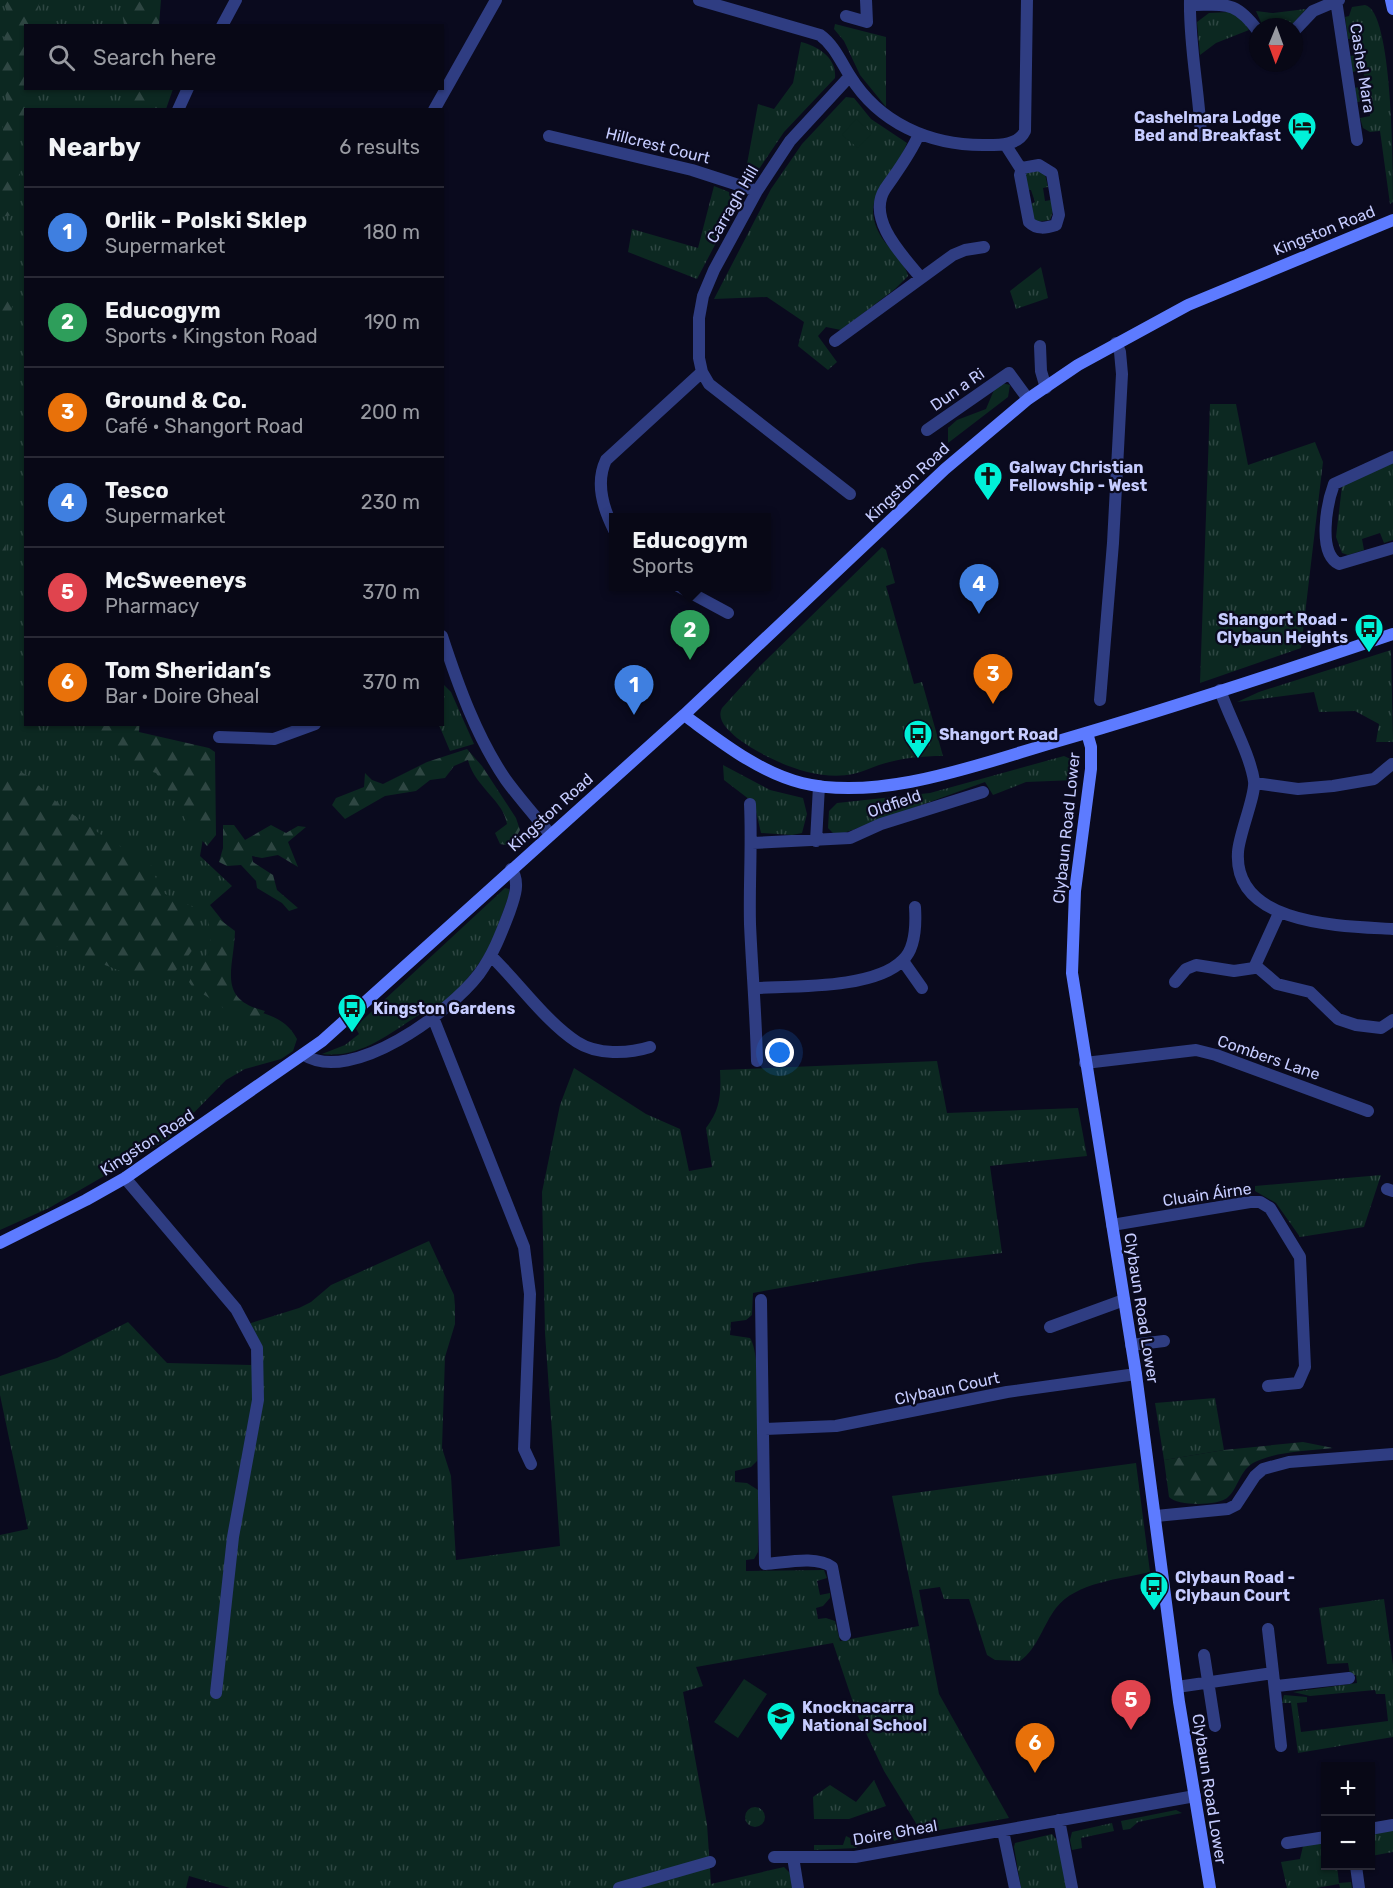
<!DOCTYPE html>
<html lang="en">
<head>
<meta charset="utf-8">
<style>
  body { margin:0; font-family:Rubik,sans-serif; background:#161623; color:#f1f3f6 }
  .controls { position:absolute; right:18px; bottom:18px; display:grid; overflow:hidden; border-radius:0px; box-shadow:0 2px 4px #0004 }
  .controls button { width:54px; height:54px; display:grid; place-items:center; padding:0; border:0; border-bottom:2px solid #292935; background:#080816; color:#f1f3f6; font:30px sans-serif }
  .compass { position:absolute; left:1249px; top:18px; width:54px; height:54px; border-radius:50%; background:#080816; box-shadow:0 2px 4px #0004; rotate:181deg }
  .you { position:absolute; left:780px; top:1053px; width:21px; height:21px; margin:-15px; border:4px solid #fff; border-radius:50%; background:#1a73e8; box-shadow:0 0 0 9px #1a73e833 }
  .badge { display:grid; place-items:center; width:39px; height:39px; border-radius:50%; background:#00f1d8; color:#fff; font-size:20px; font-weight:700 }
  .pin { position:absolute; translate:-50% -50px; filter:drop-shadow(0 2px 3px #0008) }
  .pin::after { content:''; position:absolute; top:32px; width:21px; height:18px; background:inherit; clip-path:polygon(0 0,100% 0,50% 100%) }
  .popup { position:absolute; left:609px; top:513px; width:162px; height:78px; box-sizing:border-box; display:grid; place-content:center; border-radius:0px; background:#080816; filter:drop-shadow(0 2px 4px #0005); font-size:20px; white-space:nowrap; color:#989aa1 }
  .popup b { font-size:22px; color:#f1f3f6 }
  .popup::after { content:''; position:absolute; left:50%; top:100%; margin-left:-12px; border:12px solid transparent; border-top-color:#080816 }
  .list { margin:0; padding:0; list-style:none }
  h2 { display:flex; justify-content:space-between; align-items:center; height:78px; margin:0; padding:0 24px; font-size:26px }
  h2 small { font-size:20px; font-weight:400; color:#989aa1 }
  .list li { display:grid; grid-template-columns:39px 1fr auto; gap:18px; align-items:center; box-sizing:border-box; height:90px; padding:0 24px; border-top:2px solid #292935 }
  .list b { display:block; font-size:22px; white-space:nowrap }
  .list p { margin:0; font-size:20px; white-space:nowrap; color:#989aa1 }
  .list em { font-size:20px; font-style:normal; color:#989aa1 }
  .icon { flex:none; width:33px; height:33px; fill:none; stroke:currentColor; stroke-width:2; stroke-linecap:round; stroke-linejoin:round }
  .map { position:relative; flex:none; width:1393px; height:1888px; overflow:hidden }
  .search { position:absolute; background:#080816; box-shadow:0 2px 4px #0004; left:24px; top:24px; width:420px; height:66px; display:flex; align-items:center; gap:15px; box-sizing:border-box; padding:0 21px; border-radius:0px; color:#989aa1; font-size:22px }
  .panel { position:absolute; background:#080816; box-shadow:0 2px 4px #0004; left:24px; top:108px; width:420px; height:618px; border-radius:0px }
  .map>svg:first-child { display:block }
  .grass { fill:url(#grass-tufts) }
  .forest { fill:url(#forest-firs) }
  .pitch { fill:#0c2821 }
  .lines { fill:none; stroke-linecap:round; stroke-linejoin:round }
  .street { stroke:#2f3d82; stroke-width:12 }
  .secondary { stroke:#5d7bff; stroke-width:12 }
  .labels { text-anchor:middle; stroke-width:4.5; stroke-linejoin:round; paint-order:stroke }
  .street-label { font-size:16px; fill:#c6ccff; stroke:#0a0a1e }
  .poi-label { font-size:16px; font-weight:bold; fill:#c6ccff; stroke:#0a0a1e; text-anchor:start }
</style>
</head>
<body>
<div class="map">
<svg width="1393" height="1888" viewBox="0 0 1393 1888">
  <defs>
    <pattern id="grass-tufts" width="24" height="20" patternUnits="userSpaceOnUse" patternTransform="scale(1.5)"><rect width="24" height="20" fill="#0c2821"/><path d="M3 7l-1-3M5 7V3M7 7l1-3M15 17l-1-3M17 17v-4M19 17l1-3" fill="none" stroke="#2e4642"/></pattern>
    <pattern id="forest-firs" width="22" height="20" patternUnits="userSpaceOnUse" patternTransform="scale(1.5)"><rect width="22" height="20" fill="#0c2821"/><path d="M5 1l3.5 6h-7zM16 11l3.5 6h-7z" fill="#2e4642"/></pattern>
  </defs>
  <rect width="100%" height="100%" fill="#0a0a1e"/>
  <path class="grass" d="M 0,0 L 157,0 L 156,25 L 26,26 L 26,88 L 173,89 L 166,109 L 26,110 L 26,724 L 140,725 L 139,732 L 204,833 L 200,856 L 232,886 L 210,905 L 233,934 L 226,983 L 241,1006 C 264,1014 285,1016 297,1039 L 293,1051 L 281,1059 L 245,1069 L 226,1080 L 168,1139 L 49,1208 L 0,1230 Z
    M 1365,5 C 1393,10 1393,170 1393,202 L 1390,204 L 1380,131 L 1370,132 L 1363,128 L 1360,118 L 1370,116 L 1368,101 L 1357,102 L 1355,88 L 1366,85 L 1363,70 L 1352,72 L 1350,56 L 1360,54 L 1358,38 L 1348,39 L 1345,17 L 1349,16 L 1352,7 Z
    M 1306,9 L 1290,27 L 1263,27 L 1256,11 L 1273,13 Z
    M 1229,12 L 1240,16 L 1249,30 L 1216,43 L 1200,55 L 1197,22 L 1209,13 Z
    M 835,24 L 886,37 L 886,107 L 860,75 L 844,41 L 834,29 Z
    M 801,42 C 818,46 837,58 835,78 L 784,132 L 759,169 L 745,175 L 758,104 L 774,109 L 793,83 Z
    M 846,97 L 854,98 L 871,119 L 907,143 C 894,178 856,197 882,238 C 890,250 905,262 908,276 L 895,289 L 841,330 L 826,327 L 818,336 L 837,362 L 828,370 L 798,346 L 804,322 L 767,297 L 714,299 L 771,189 L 802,144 Z
    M 1026,170 L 1038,170 L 1045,174 L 1048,187 L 1043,188 L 1045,201 L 1051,200 L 1054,208 L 1050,220 L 1035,222 L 1029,205 L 1035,202 L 1031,190 L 1026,190 Z
    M 714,186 L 729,192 L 735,207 L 697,279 L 628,252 L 632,229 L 698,248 Z
    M 1041,267 L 1048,298 L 1016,309 L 1010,291 Z
    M 1002,383 L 1010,385 L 1008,397 L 948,443 L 948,428 L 957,420 L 986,409 L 994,390 Z
    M 1210,404 L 1236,404 L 1248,465 L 1315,442 L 1323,462 L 1301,648 L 1200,683 Z
    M 1393,461 L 1393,540 L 1384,543 L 1380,533 L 1362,539 L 1364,550 L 1348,555 L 1342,553 L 1336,537 L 1342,486 Z
    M 882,547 L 886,550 L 895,583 L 886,586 L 914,684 L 922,682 L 943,756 C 921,756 900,758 879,765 C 870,768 862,772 853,774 C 815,782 767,760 737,738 C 728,730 716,720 722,708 L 760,666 Z
    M 1391,650 L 1393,742 L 1376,742 L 1379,724 L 1355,711 L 1319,712 L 1314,692 L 1237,702 L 1259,692 Z
    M 443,684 L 451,692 L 474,744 L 450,751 L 439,725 L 442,724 Z
    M 1064,756 L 1075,761 L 1076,780 L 1026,782 L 993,795 L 985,782 L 841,834 L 834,834 L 828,828 L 829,811 L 837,803 L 930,793 Z
    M 723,765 L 770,790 L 803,798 L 807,814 L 802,833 L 792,835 L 761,833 L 754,803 L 724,780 Z
    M 505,888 L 509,889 L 509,895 C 500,919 493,946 477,966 C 467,979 453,999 439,1007 C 434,1009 428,1009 422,1013 C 391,1032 361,1059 322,1054 L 345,1045 L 359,1034 L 355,1027 Z
    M 937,1061 L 947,1113 L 1078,1108 L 1087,1156 L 990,1166 L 1002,1253 L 919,1263 L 753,1293 L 752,1315 L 746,1320 L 731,1322 L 730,1335 L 750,1338 C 762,1356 757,1435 757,1461 L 751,1467 L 735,1471 L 735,1482 L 747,1483 L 758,1490 L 758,1552 L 754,1559 L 746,1560 L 746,1571 L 824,1570 L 827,1578 L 817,1581 L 820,1595 L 830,1593 L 830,1598 L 823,1606 L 816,1608 L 818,1619 L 826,1618 L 835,1621 L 840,1641 L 919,1626 L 892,1496 L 1136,1463 L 1150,1572 C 1121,1579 1076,1582 1056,1608 C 1043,1625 1038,1648 1020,1661 L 995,1660 L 987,1655 L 969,1599 L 944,1599 L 940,1587 L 919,1590 L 939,1694 L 1009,1818 L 922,1833 L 884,1771 L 857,1714 L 833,1643 L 696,1667 L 703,1686 L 683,1692 L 707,1824 L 711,1884 L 784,1867 L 790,1873 L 792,1888 L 230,1888 L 189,1876 L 186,1888 L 0,1888 L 0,1535 L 28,1529 L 0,1395 L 0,1376 L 57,1358 L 128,1322 L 167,1363 L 251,1365 C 254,1347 248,1339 251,1323 L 299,1308 L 311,1302 L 331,1285 L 429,1241 L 454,1295 L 455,1306 L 455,1324 L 445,1357 L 442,1448 L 451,1476 L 456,1560 L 560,1546 L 545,1333 L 542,1192 L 560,1105 L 574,1068 L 646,1114 L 680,1129 L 689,1171 L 712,1167 L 706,1128 C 721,1109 721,1093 720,1070 Z
    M 1381,1175 L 1364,1227 L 1300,1237 L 1276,1203 L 1255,1191 L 1255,1186 Z
    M 1215,1398 L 1224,1450 L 1164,1460 L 1155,1403 Z
    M 1384,1599 L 1393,1665 L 1393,1737 L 1298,1753 L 1291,1703 L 1282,1703 L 1284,1695 L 1307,1697 L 1307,1702 L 1297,1703 L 1301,1732 L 1388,1721 L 1385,1694 L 1376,1694 L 1375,1690 L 1310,1696 L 1293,1692 L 1357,1683 L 1356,1675 L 1350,1675 L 1348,1663 L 1327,1664 L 1319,1608 Z
    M 874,1780 L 886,1806 L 849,1819 L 814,1819 L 813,1797 L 830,1785 L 856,1802 Z
    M745 1817a10 10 0 1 1 20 0a10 10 0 1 1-20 0Z
    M 1176,1810 L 1182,1813 L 1138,1822 L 1130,1829 L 1123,1830 L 1121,1821 Z
    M 1112,1823 L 1114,1831 L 1081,1838 L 1082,1848 L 1072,1850 L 1070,1840 L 1072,1832 Z
    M 906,1825 L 909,1835 L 894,1841 L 891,1831 Z
    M 1393,1830 L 1393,1852 L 1371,1856 L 1370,1833 Z
    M 1052,1834 L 1058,1842 L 1067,1888 L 1021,1888 L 1014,1847 L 1015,1843 Z
    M 846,1836 L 850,1838 L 851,1845 L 856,1845 L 857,1848 L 814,1850 L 814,1845 L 843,1845 Z
    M 1325,1841 L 1326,1866 L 1337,1866 L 1339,1883 L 1351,1882 L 1352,1888 L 1340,1888 L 1339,1884 L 1316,1888 L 1287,1888 L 1281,1862 L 1300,1859 L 1303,1846 Z"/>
  <path class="forest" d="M 3,0 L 40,0 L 34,25 L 26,26 L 26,88 L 34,89 L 31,109 L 26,110 L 25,124 L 15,145 L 25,153 C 18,174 19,194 14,215 L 0,217 L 0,148 L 4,142 L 2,120 L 7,106 L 0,61 L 7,46 L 2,32 L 8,16 Z
    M 120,0 L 161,0 L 159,25 L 124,25 Z
    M 129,89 L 160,89 L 158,109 L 131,109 Z
    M 2,284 L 12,287 C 14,305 12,316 0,329 Z
    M 0,514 C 4,531 11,559 0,573 Z
    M 93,725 L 139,725 L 139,732 L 209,748 L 215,752 L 216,835 L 207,846 L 186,822 L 180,808 L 156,773 L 124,763 L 107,746 Z
    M 467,749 L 482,766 L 516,818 L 520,830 L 511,846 L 500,844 L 495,833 L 507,824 C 504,801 474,786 468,760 L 454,766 L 445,778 L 430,780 L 416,791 L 385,796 L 345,819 L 332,805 L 336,798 L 364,787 L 365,773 L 372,780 L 383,784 L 427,762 Z
    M 0,760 L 28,776 L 60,805 L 100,834 L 151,865 L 161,892 L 193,907 C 202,945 195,949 170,977 L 126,973 L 55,946 L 23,938 L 0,913 Z
    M 223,825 L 234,825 L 245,840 L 271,825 L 286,833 L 298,826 L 306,827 L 288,842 L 298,867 L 278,855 L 262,858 L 252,856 L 253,862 L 273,875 L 277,890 L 298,908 L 289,911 L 282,903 L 257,888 L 256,881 L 241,865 L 227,866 L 219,862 L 223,848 Z
    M 211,913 L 235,931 C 234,969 216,999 265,1011 C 247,1040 217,996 195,991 L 189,982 C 207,951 217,952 206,914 Z
    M 1303,1442 L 1333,1448 C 1309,1451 1278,1451 1255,1462 C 1239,1470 1239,1488 1227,1498 C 1217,1506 1177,1506 1169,1497 L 1164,1460 L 1224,1450 Z"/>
  <path class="pitch" d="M 856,119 L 872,133 L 858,148 L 842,135 Z
    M 744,1679 L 767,1694 L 738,1738 L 714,1722 Z"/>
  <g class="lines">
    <path class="street" d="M 699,0 L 820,35 C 834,45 841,62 850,76 C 879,123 929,145 983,145 C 998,145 1018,146 1025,131 L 1027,0
      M 1190,0 C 1189,46 1199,90 1201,136
      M 1336,0 L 1357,140
      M 1190,5 C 1226,5 1235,0 1258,31
      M 846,16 L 867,22 L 866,0
      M 222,26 L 236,0
      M 1294,31 L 1313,11 L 1339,0
      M 178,110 L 188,88
      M 434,110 L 496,0
      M 919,134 C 910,155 898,170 885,189 C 866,219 903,256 921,278
      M 549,136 L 692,170 L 757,191
      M 1005,144 L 1021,169
      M 1039,165 L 1052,173 L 1059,215 L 1056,225 C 1046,228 1037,230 1029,222 L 1020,175 L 1022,168 Z
      M 835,341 L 953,255 L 965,250 L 984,247
      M 1040,346 L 1041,371 L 1046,388
      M 927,430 L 1009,373 L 1028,399
      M 1393,457 L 1334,484 C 1327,503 1317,553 1339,564 L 1393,548
      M 850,494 L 709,384 L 702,372 L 699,358 L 699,318 L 703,296 L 714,270 L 757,191 L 790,141 L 850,76
      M 614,530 C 603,508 595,483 606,460 L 702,372
      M 678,586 L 728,613
      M 442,636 C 458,685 477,738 506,780 C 519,798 535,816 550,834
      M 1220,690 C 1229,717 1250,754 1254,781 C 1256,795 1239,834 1238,852 C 1233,926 1343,926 1393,929
      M 1100,700 L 1113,543 L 1122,374 L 1120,352 L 1116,343
      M 219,737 L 274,739 L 315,724
      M 1255,783 L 1298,789 L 1333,786 L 1374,779 L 1392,764
      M 750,804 C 752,844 749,884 750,924 C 752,970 756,1015 757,1061
      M 816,841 L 819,786
      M 752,843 L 850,838 L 881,824 L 983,792
      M 491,956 C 518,982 546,1022 577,1042 C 597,1055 628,1054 650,1047
      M 903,961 L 922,988
      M 1256,966 L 1277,984 L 1310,992 L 1338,1019 L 1356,1025 L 1381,1028 L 1393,1020
      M 1175,982 L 1186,969 L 1196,965 L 1234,971 L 1254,968 L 1279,913
      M 756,988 C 794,986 875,989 903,960 C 916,948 916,923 915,907
      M 434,1020 L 524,1247 L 530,1294 L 524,1449 L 531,1464
      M 304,1055 C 352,1085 450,1012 479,974 C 493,955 501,934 509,913 C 514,899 521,882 511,869
      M 1085,1063 L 1196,1050 L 1216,1055 L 1368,1111
      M 125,1178 L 236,1309 L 257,1348 L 258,1400 L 233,1537 L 216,1693
      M 1387,1189 L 1393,1191
      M 1112,1225 L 1250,1202 L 1260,1202 L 1270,1208 L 1300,1257 L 1305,1367 L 1298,1383 L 1268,1386
      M 761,1300 L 765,1564 C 784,1563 816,1555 832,1567 L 845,1635
      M 1050,1327 L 1124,1300
      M 1131,1345 L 1164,1341
      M 765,1429 L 836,1426 L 1007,1392 L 1136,1374
      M 1156,1516 L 1228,1509 L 1236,1505 L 1255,1476 L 1263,1469 L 1289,1462 L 1393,1454
      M 1268,1629 L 1273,1673
      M 1204,1655 L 1215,1726
      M 1277,1686 L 1349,1678
      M 1177,1687 L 1273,1673 L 1281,1746
      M 1059,1820 L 1072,1888
      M 1370,1829 L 1393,1825
      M 1003,1831 L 1015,1888
      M 1287,1843 L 1326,1837
      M 774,1857 L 855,1857 L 1195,1796
      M 793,1857 L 798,1888
      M 1356,1866 L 1359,1888
      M 619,1888 L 710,1862"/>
    <path class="secondary" d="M 1391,0 L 1393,9
      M 684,715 C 720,741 758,772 802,783 C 880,802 980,764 1055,742 C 1169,709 1281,672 1393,634
      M 1087,733 L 1091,747 L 1091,769 L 1075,891 L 1072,973 L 1136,1374 L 1179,1702 L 1210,1888
      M 0,1243 L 86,1200 L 125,1178 L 322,1041 L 684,715 L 945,469 L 1028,399 L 1078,365 L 1188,305 L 1393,220"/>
  </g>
  <defs>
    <g id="hotel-pin" transform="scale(1.5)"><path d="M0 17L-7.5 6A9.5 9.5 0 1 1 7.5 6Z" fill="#00f1d8" stroke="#0a0a1e"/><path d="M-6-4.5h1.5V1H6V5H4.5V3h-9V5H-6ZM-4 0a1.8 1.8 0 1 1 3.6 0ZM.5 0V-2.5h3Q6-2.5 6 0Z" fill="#111"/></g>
    <g id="church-pin" transform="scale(1.5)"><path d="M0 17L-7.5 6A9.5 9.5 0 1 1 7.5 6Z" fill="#00f1d8" stroke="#0a0a1e"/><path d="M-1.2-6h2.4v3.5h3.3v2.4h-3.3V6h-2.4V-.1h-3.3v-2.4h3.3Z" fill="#111"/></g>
    <g id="bus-pin" transform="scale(1.5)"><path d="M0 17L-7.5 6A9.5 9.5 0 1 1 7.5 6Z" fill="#00f1d8" stroke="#0a0a1e"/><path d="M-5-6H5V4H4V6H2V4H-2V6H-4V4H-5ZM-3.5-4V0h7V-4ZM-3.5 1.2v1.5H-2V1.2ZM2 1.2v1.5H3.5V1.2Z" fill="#111"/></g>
    <g id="school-pin" transform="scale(1.5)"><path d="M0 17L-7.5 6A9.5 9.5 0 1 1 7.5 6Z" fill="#00f1d8" stroke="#0a0a1e"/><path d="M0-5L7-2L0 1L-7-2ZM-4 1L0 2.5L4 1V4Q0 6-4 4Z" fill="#111"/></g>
  </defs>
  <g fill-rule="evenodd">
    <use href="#hotel-pin" x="1302" y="126"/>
    <use href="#church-pin" x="988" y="476"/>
    <use href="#bus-pin" x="1369" y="628"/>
    <use href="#bus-pin" x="918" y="734"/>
    <use href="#bus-pin" x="352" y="1008"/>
    <use href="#bus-pin" x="1154" y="1586"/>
    <use href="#school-pin" x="781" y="1716"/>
  </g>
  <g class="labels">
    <g class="street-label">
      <text transform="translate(1363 68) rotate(81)" y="6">Cashel Mara</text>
      <text transform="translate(658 145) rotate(14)" y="6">Hillcrest Court</text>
      <text transform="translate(732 204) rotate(-60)" y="6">Carragh Hill</text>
      <text transform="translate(1324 230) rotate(-22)" y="6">Kingston Road</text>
      <text transform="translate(957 389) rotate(-35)" y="6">Dun a Ri</text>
      <text transform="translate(907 482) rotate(-43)" y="6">Kingston Road</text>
      <text transform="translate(894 803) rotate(-19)" y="6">Oldfield</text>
      <text transform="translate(550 812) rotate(-42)" y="6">Kingston Road</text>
      <text transform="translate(1066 828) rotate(-84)" y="6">Clybaun Road Lower</text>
      <text transform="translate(1269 1057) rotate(19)" y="6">Combers Lane</text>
      <text transform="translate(147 1142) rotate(-33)" y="6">Kingston Road</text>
      <text transform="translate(1207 1194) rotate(-8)" y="6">Cluain Áirne</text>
      <text transform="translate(1142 1308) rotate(81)" y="6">Clybaun Road Lower</text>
      <text transform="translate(947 1388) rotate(-12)" y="6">Clybaun Court</text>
      <text transform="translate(1210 1789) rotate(81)" y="6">Clybaun Road Lower</text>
      <text transform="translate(895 1832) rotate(-10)" y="6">Doire Gheal</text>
    </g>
    <g class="poi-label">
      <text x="1281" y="123" text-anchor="end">Cashelmara Lodge<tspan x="1281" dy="18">Bed and Breakfast</tspan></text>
      <text x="1009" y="473">Galway Christian<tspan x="1009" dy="18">Fellowship - West</tspan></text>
      <text x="1348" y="625" text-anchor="end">Shangort Road -<tspan x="1348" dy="18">Clybaun Heights</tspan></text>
      <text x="939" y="740">Shangort Road</text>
      <text x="373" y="1014">Kingston Gardens</text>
      <text x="1175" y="1583">Clybaun Road -<tspan x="1175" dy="18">Clybaun Court</tspan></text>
      <text x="802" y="1713">Knocknacarra<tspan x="802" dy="18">National School</tspan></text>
    </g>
  </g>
</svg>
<div class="controls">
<button>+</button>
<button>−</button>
</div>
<svg class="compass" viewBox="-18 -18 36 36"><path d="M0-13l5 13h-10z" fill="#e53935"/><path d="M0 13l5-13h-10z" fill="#989aa1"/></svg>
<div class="you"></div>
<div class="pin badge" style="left:634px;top:715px;background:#3f7fe0">1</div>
<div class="pin badge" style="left:690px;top:660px;background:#2e9e5b">2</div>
<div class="popup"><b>Educogym</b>Sports</div>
<div class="pin badge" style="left:993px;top:704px;background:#e8710a">3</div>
<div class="pin badge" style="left:979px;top:614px;background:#3f7fe0">4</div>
<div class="pin badge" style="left:1131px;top:1730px;background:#e0444e">5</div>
<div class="pin badge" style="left:1035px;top:1773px;background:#e8710a">6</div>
<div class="search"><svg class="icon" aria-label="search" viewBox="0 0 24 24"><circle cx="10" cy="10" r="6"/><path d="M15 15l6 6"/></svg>Search here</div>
<section class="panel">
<h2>Nearby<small>6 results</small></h2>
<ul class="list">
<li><span class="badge" style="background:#3f7fe0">1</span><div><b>Orlik - Polski Sklep</b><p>Supermarket</p></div><em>180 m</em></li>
<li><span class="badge" style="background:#2e9e5b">2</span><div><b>Educogym</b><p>Sports · Kingston Road</p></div><em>190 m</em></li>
<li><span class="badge" style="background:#e8710a">3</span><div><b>Ground &amp; Co.</b><p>Café · Shangort Road</p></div><em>200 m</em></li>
<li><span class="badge" style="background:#3f7fe0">4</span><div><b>Tesco</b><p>Supermarket</p></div><em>230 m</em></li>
<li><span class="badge" style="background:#e0444e">5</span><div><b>McSweeneys</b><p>Pharmacy</p></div><em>370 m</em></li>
<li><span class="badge" style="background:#e8710a">6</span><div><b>Tom Sheridan’s</b><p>Bar · Doire Gheal</p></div><em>370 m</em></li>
</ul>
</section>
</div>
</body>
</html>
